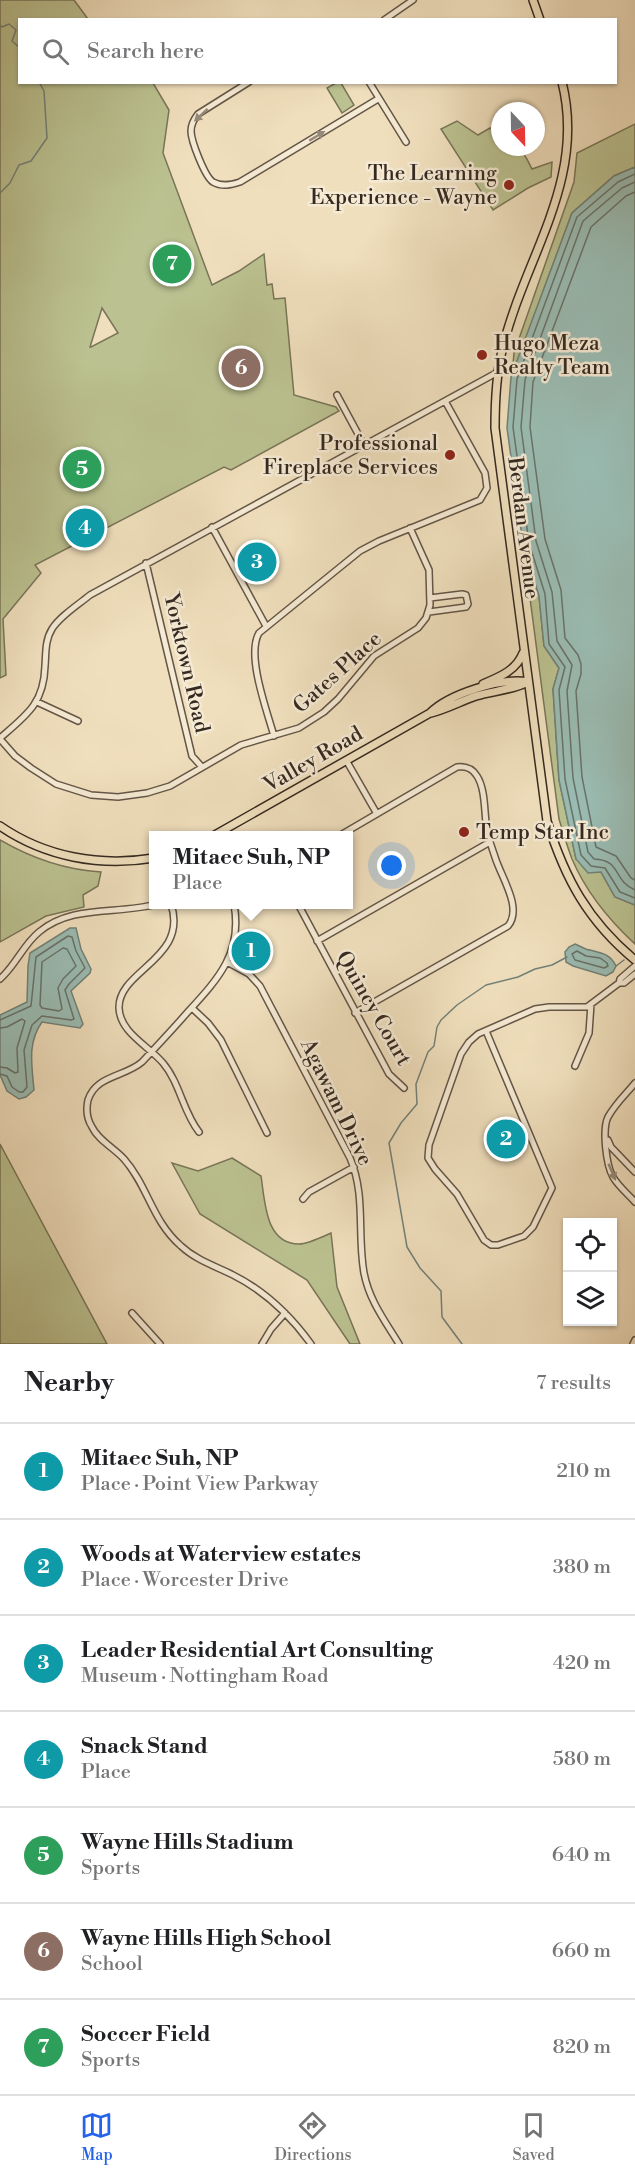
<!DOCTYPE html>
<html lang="en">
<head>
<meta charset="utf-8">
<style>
  body { margin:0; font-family:"Libre Bodoni",serif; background:#f6f6f6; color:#202124 }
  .controls { position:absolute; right:18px; bottom:18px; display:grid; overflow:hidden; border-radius:0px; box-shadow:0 2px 4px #0004 }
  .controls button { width:54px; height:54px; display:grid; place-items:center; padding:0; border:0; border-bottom:2px solid #e0e0e0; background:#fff; color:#202124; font:30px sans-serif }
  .compass { position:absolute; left:491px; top:102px; width:54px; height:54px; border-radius:50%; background:#fff; box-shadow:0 2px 4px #0004; rotate:158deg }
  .you { position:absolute; left:392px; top:866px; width:21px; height:21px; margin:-15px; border:4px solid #fff; border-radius:50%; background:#1a73e8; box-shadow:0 0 0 9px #1a73e833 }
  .badge { display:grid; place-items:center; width:39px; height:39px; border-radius:50%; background:#2563eb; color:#fff; font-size:20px; font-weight:700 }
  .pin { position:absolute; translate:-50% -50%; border:3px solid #fff; box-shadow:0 2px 6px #0006 }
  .popup { position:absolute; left:149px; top:831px; width:204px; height:78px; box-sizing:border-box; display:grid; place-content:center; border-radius:0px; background:#fff; filter:drop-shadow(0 2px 4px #0005); font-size:20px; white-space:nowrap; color:#757577 }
  .popup b { font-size:22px; color:#202124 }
  .popup::after { content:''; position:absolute; left:50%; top:100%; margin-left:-12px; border:12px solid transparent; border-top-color:#fff }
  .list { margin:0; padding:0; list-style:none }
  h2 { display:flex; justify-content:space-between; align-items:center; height:78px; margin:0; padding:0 24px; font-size:26px }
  h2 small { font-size:20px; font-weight:400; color:#757577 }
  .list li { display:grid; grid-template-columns:39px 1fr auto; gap:18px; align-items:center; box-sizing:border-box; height:96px; padding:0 24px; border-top:2px solid #e0e0e0 }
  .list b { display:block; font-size:22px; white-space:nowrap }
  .list p { margin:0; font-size:20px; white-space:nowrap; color:#757577 }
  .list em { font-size:20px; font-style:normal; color:#757577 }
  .icon { flex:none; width:33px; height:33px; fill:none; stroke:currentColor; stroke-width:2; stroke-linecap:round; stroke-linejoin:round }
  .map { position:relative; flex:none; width:635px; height:1344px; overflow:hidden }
  .search { position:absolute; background:#fff; box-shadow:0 2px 4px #0004; left:18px; right:18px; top:18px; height:66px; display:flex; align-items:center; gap:15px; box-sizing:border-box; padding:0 21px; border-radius:0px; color:#757577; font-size:22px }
  .sheet { height:750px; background:#fff }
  nav { display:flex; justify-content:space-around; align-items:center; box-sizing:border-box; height:84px; border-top:2px solid #e0e0e0; background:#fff; font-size:16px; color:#757577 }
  nav a { display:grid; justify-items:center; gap:3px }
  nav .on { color:#2563eb }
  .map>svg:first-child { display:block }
  .green { fill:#bbc190; stroke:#787558; stroke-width:1.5; fill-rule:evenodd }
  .water { fill:#9abcb3; stroke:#728178; stroke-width:1.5 }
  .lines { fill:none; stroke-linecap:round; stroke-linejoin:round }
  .shore { stroke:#68726a; stroke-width:1.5 }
  .stream { stroke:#728178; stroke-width:1.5 }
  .minor-casing { stroke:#645647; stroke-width:8 }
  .major-casing { stroke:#352920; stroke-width:10 }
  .minor { stroke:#f5ead4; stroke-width:5 }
  .major { stroke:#f0dfbd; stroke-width:7 }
  .oneway { fill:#958a7a }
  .poi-dot { fill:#8f2418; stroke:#f5ead4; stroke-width:2 }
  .labels { text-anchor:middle; stroke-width:5; stroke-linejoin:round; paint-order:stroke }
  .poi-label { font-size:21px; fill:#352920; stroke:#f5ead4; text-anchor:end }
  .street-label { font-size:21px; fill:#352920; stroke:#f5ead4 }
</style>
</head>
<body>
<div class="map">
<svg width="635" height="1344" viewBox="0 0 635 1344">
  <rect width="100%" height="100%" fill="#f0dfbd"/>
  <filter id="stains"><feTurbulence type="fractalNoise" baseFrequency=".00333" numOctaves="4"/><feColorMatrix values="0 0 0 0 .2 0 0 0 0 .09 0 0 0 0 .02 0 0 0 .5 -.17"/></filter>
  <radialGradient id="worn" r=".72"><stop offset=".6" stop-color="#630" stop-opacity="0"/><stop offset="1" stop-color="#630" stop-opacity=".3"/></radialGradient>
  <path class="green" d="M 0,0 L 74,0 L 88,19 L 20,20 L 20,82 L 153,83 L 169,110 L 163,153 L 212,285 L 239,271 L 264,254 L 267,285 L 272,284 L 274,299 L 285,298 L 294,395 L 336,407 L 339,411 L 231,470 L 224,467 L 35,565 L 41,573 L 3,619 L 6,675 L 0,678 ZM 102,308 L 118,333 L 91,347 L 90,347 Z
    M 336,83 L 341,83 L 354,105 L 342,113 L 327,88 Z
    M 457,121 L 478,135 L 490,128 L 500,135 L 500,147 C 523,147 522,149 532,169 L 552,162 L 551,177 L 528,188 L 493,210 L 441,129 Z
    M 635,124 L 635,167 L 614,176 L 572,213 L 512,376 L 514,353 L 574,182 L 577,153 Z
    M 523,545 L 539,596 L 544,646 L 559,668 L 553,689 L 559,780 L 576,859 L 601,872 L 615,897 L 635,905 L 635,944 C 609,920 586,892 572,859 C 567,846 563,832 559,819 Z
    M 0,840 C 31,858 65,870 101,872 L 98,886 L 83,895 L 84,907 L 46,916 L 0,942 Z
    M 0,1144 L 107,1344 L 0,1344 Z
    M 232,1158 L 261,1176 C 265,1201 265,1244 299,1244 C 308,1244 322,1237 331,1233 L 337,1287 L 360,1344 L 350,1344 L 307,1280 L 200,1214 L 172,1163 L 198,1171 Z"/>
  <path class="water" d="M 635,167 L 635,905 L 615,897 L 601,872 L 588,873 L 576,859 L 559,780 L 553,689 L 559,668 L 544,646 L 539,596 L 523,544 L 507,428 L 511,377 L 572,213 L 614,176 Z
    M 70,928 L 76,928 L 81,949 L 91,969 L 90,973 L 71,991 L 83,1024 L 80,1028 L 42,1022 C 27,1043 32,1066 34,1090 L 26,1097 L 19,1099 L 7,1091 L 0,1075 L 0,1015 L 27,1002 L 28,966 L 30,953 Z
    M 575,944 C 581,946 585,950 590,950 C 602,953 610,954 616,966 L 613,972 L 606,976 L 573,966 L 566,962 L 565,952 L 569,947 Z"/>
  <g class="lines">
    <path class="shore" d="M 635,174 L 618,182 L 577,217 L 517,379 L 513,427 L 529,543 L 545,594 L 549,644 L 565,667 L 559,690 L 565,779 L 581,855 L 591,866 L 605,868 L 620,892 L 635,898
      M 635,182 L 622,188 L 583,221 L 525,380 L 521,427 L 536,541 L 552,592 L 557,641 L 572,665 L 567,691 L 573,778 L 588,852 L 594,859 C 622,860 612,880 635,890
      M 635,192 L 626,196 L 591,227 L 533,382 L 530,427 L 545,539 L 561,590 L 565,638 L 578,655 L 581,664 L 581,674 L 576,691 L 582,777 L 596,847 L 616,856 L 631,878 L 635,880
      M 63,948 L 67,949 L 76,966 L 63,979 L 58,988 L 62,1009 L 59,1011 L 42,1008 L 40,1005 L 42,962 Z
      M 577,951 L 586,956 L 600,958 L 607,963 L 608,966 L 604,968 L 575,960 L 572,954 Z
      M 0,1020 L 31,1006 L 36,957 L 68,936 L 72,937 L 76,951 L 85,968 L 69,984 L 65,990 L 74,1019 L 71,1020 L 42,1016 L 32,1025 L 24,1050 L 27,1087 L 23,1092 L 19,1092 L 12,1087 L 7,1076 L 0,1074
      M 0,1028 L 7,1027 L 22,1019 L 25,1021 L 17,1048 L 18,1072 L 15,1073 L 7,1068 L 0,1067"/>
    <path class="stream" d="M 0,25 L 2,27 L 9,24 L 16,30 L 12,41 L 20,48
      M 0,193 L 10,183 L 19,165 L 31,161 L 47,138 L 44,91 L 39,82
      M 616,966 L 624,960
      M 462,1344 L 442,1317 L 441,1291 L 420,1268 L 407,1247 L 389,1143 L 401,1123 L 417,1104 L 416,1084 L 428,1052 L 434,1046 L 437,1027 L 441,1020 L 457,1005 L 486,985 L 518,977 L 535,969 L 552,965 L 567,957"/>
    <g class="minor-casing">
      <path id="minor" d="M 384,20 L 413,0
        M 249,82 L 198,114 C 194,119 191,124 191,131 C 191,141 205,177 213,182 C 222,187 231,185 240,182 L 378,99
        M 369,82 L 406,142
        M 337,395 L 364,445
        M 212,527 L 266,626
        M 146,563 L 192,756 L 202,767
        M 429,612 L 466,607 L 468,604 L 466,595 L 462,594 L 430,598
        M 37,702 L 78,721
        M 274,736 C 267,711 246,655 259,633 L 360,551 L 379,541 L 480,500 L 487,488 L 485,473 L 445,401
        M 0,738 C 27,715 44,703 45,666 C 46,653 45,640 52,629 C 60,616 78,605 90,595 L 498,372
        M 0,739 L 15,756 L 31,768 L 56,784 L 91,795 L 118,797 L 147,793 L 170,786 L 241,745 L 299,728 L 324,712 L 338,699 L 374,656 L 418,628 L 426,618 L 430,605 L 429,570 L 410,528
        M 346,760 L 377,814
        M 339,836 L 457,767 C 466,766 472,768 477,776 C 486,790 484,814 487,830 C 489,839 492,849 495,857 C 501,877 523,908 508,926 L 355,1013
        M 171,904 C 189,959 118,970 119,1008 C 120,1033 149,1046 163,1063 C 180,1083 183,1112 199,1132
        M 234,904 C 243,954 217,980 186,1014 C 172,1030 157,1046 142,1062 C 125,1077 96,1075 88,1100 C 86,1109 87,1119 92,1127 C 98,1140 114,1148 124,1159 C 148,1186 152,1221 181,1246 C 196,1260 215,1266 233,1275 C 265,1291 290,1315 311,1344
        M 298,904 L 389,1074 L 404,1088
        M 317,941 L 490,842
        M 227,962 L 249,974 L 260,986 L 350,1158 C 366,1195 357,1234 364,1273 C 369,1300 385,1321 399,1344
        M 635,966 L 620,979 L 619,983 L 624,983 L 635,974
        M 0,979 C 16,965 23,945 39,932 C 72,904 117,915 157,904
        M 192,1008 L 208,1023 L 221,1040 L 267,1133
        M 486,1031 L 552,1188 L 533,1227 L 524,1236 L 498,1245 L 491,1245 L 484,1240 L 457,1194 L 435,1169 L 428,1158 L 429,1145 L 461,1054 L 469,1042 L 478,1034 L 535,1009 L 549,1007 L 587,1007 L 619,983
        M 575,1066 L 589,1033 L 591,1004
        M 635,1083 C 626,1094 615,1104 608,1117 C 602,1129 606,1165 613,1177 C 618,1186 628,1194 635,1202
        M 608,1140 L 611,1147 L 635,1172
        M 303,1199 L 309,1192 L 354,1167
        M 132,1313 L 160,1344
        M 262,1344 L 271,1329 L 285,1313
        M 633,1344 L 635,1340"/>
    </g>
    <g class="major-casing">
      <path id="major" d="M 533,0 L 540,20
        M 562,82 C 587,182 523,259 502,351 C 496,376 495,402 495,428 L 547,821 C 565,879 588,921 635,960
        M 483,684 C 499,677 516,671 523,653
        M 431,713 C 447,709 461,701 476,696 C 493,691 512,690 528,682
        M 0,826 C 45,857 100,867 154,858
        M 213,836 L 430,713 C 449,694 502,677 528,682"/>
    </g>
    <use href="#minor" class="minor"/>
    <use href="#major" class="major"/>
  </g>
  <defs><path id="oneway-solid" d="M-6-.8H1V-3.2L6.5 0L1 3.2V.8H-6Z" transform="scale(1.5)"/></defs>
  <g class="oneway">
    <use href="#oneway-solid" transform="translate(201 115) rotate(137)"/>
    <use href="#oneway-solid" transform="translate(317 136) rotate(-31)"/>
    <use href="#oneway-solid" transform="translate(612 1172) rotate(67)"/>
  </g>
  <g class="poi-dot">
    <circle cx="509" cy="185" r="6"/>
    <circle cx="482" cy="355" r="6"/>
    <circle cx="450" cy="455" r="6"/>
    <circle cx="464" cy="832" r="6"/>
  </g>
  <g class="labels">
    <g class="poi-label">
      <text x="497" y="180">The Learning<tspan x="497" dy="24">Experience - Wayne</tspan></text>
      <text x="494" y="350" text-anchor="start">Hugo Meza<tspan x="494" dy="24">Realty Team</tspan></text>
      <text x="438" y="450">Professional<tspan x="438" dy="24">Fireplace Services</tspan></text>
      <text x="476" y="839" text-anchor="start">Temp Star Inc</text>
    </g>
    <g class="street-label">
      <text transform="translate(524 528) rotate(83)" y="7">Berdan Avenue</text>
      <text transform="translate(187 663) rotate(77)" y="7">Yorktown Road</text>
      <text transform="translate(337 672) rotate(-42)" y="7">Gates Place</text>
      <text transform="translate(313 759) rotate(-30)" y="7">Valley Road</text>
      <text transform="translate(374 1008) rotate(60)" y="7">Quincy Court</text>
      <text transform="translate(337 1102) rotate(64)" y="7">Agawam Drive</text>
    </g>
  </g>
  <rect width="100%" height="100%" filter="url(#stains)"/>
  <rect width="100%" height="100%" fill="url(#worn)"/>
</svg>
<div class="controls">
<button><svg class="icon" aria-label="locate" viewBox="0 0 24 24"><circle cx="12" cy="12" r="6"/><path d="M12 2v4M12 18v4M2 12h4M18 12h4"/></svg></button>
<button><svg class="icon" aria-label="layers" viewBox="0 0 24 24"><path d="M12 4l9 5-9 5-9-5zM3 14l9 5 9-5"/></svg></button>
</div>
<svg class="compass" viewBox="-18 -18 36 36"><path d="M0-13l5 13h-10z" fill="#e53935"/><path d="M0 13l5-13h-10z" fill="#757577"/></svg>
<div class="you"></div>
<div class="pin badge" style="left:251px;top:951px;background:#0f9aa8">1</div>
<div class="popup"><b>Mitaec Suh, NP</b>Place</div>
<div class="pin badge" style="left:506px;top:1139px;background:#0f9aa8">2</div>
<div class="pin badge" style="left:257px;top:562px;background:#0f9aa8">3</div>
<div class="pin badge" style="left:85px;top:528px;background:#0f9aa8">4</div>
<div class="pin badge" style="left:82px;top:469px;background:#2e9e5b">5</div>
<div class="pin badge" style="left:241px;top:368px;background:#8d6e63">6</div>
<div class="pin badge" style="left:172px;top:264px;background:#2e9e5b">7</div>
<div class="search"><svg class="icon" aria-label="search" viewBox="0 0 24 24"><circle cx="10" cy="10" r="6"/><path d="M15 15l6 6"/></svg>Search here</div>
</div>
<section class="sheet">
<h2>Nearby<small>7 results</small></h2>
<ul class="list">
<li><span class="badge" style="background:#0f9aa8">1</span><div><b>Mitaec Suh, NP</b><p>Place · Point View Parkway</p></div><em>210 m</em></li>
<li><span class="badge" style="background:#0f9aa8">2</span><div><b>Woods at Waterview estates</b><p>Place · Worcester Drive</p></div><em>380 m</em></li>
<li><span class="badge" style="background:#0f9aa8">3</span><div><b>Leader Residential Art Consulting</b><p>Museum · Nottingham Road</p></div><em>420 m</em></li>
<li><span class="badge" style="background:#0f9aa8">4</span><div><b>Snack Stand</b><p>Place</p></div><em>580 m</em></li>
<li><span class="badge" style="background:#2e9e5b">5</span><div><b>Wayne Hills Stadium</b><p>Sports</p></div><em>640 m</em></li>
<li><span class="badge" style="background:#8d6e63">6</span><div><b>Wayne Hills High School</b><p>School</p></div><em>660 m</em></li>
<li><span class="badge" style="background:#2e9e5b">7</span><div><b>Soccer Field</b><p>Sports</p></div><em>820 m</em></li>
</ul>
</section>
<nav>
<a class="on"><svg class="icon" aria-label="map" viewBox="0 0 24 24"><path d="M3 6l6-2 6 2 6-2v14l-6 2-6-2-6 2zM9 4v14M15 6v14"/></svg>Map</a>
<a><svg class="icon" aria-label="directions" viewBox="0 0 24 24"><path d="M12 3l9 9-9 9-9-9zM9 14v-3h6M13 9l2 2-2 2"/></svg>Directions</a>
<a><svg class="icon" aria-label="saved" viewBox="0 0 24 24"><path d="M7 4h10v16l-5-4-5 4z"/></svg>Saved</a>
</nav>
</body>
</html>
